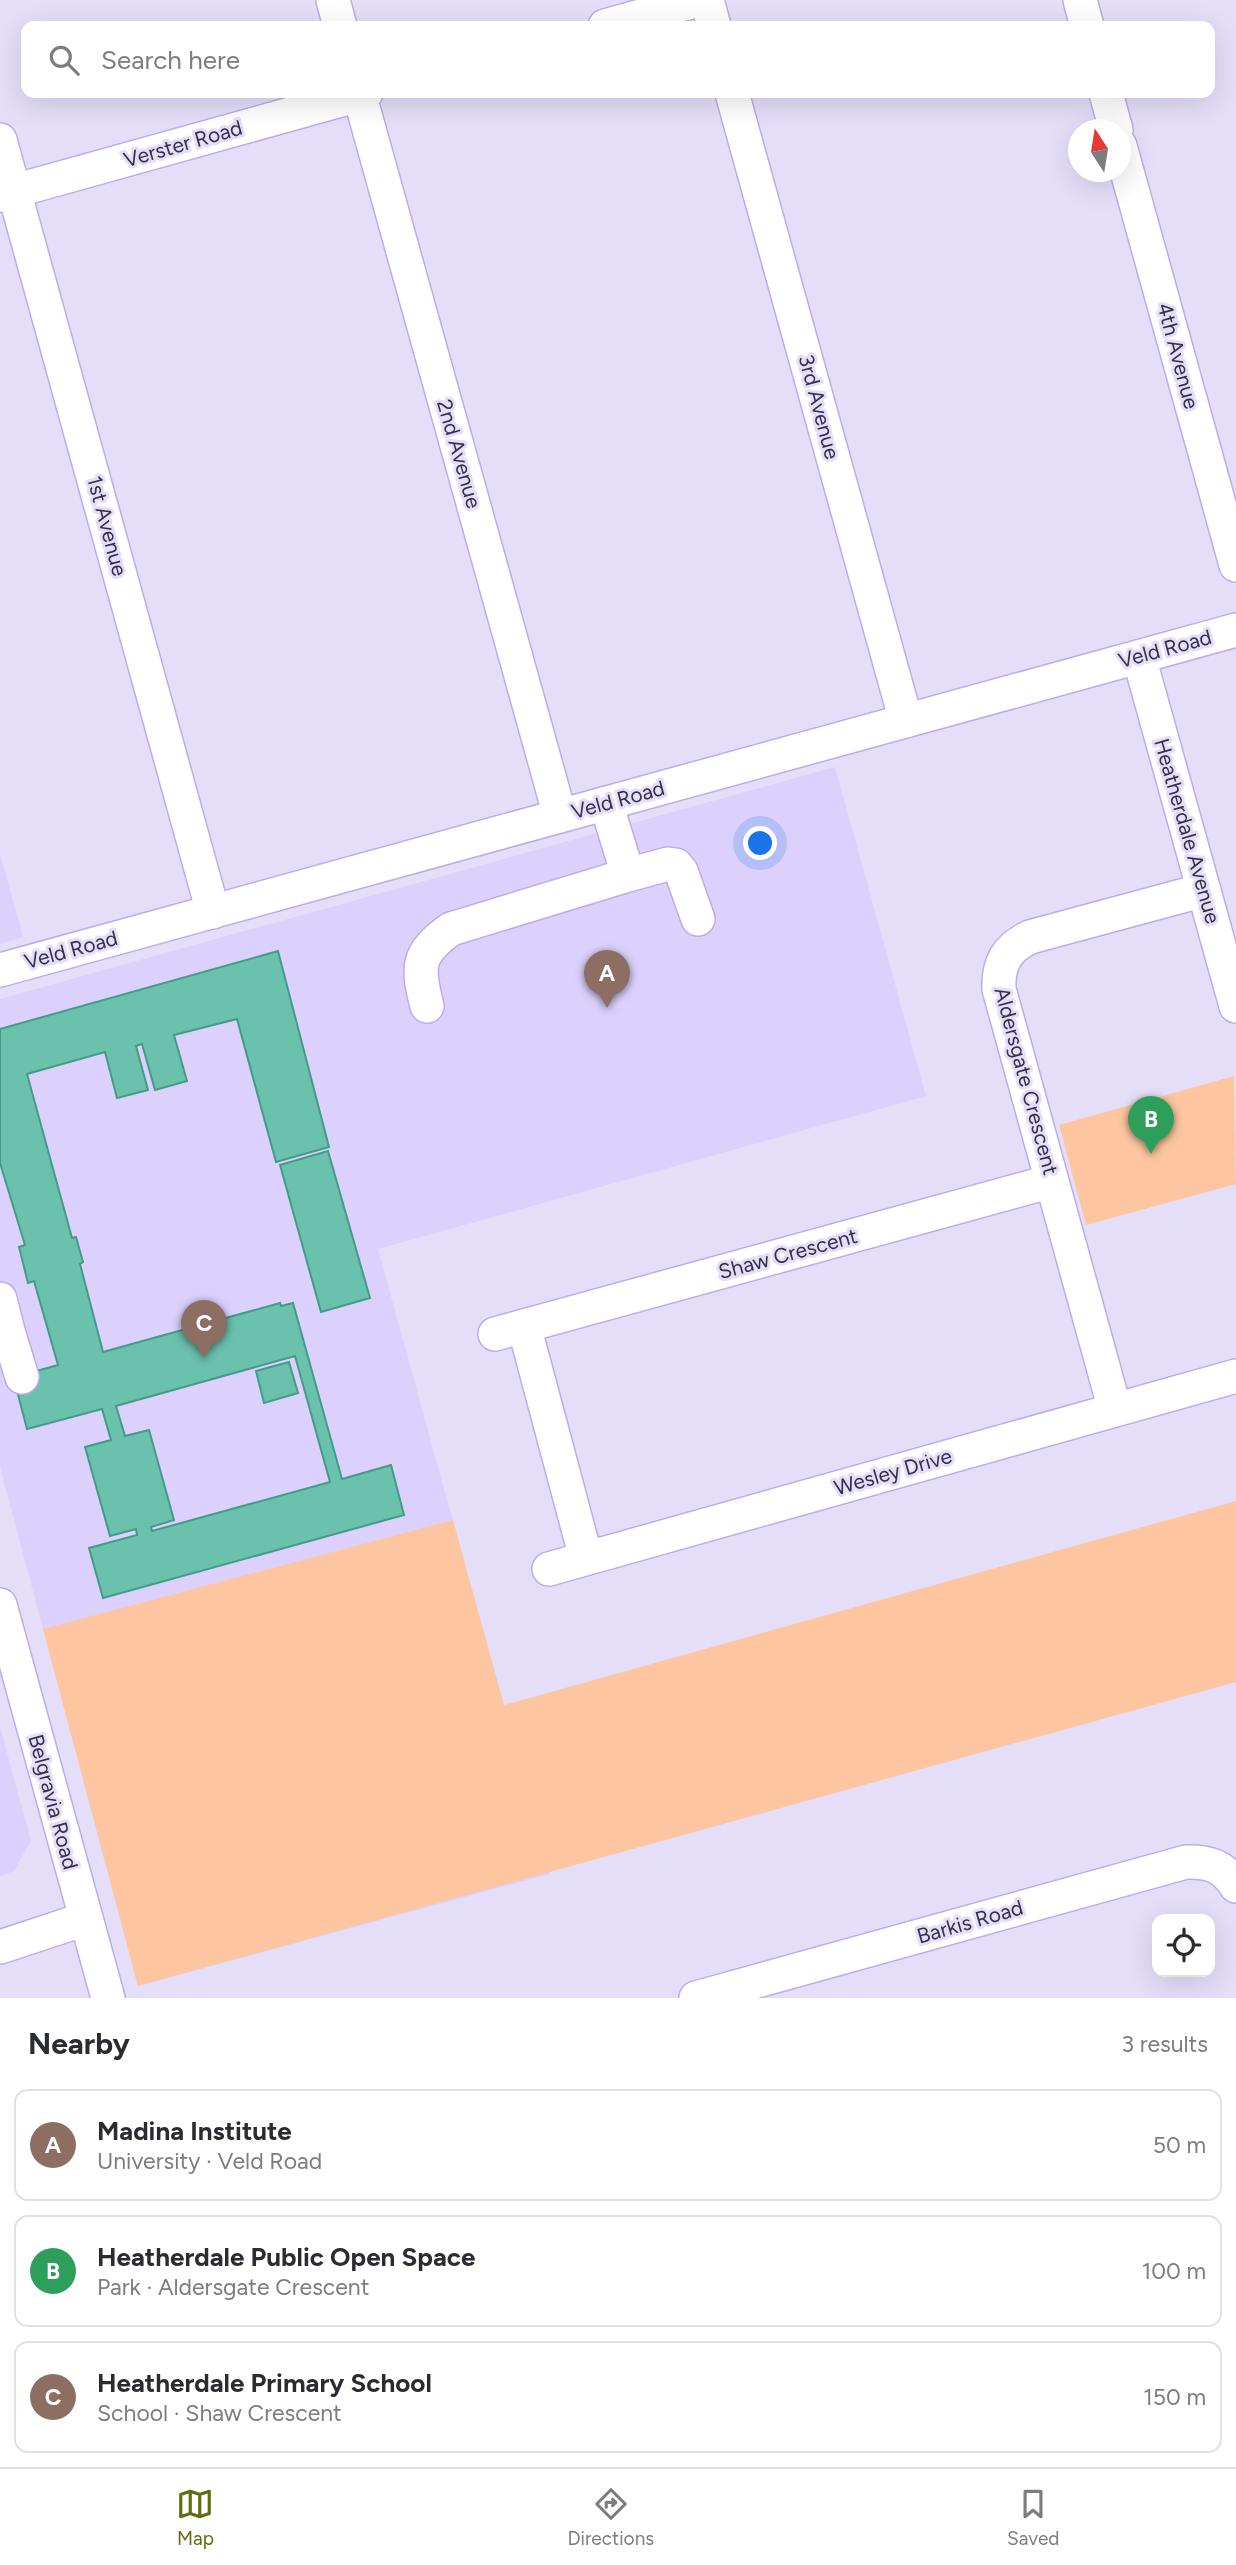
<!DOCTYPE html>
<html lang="en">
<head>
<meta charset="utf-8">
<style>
  body { margin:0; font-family:Figtree,sans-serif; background:#f2f2f3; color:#2b2b33 }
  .controls { position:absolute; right:21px; bottom:21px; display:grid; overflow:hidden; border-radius:14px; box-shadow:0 7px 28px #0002 }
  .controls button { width:63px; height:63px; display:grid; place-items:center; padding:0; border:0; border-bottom:2px solid #e1e1e2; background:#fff; color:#2b2b33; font:35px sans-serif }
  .compass { position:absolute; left:1068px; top:119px; width:63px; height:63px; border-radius:50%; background:#fff; box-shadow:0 7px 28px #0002; rotate:348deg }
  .you { position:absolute; left:761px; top:844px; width:24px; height:24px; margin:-18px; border:5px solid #fff; border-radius:50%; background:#1a73e8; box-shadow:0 0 0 10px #1a73e833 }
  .badge { display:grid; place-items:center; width:46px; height:46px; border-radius:50%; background:#616b11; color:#fff; font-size:23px; font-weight:700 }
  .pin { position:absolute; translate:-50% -58px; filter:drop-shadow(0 2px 4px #0008) }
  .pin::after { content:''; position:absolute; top:37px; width:24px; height:21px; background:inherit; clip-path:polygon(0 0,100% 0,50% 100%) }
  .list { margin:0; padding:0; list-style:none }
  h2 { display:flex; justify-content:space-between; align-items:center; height:91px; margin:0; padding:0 28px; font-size:30px }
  h2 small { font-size:23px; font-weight:400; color:#7c7c81 }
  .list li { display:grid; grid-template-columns:46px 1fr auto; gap:21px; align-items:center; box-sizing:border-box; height:112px; margin:0 14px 14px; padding:0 14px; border:2px solid #e1e1e2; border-radius:14px }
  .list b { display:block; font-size:26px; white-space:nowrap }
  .list p { margin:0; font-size:23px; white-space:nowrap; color:#7c7c81 }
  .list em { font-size:23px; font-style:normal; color:#7c7c81 }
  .icon { flex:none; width:38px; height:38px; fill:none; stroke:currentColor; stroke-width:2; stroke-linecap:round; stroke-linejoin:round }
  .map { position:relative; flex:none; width:1236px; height:1998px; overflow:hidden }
  .search { position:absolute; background:#fff; box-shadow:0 7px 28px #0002; left:21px; right:21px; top:21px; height:77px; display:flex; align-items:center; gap:18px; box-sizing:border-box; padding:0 24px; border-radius:14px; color:#7c7c81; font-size:26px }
  .sheet { height:469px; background:#fff }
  nav { display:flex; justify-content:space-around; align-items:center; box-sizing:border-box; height:98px; border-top:2px solid #e1e1e2; background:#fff; font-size:19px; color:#7c7c81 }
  nav a { display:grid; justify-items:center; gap:4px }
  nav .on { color:#616b11 }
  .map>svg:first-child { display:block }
  .built { fill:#dbd1fc }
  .green { fill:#fdc6a0 }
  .building { fill:#6ac1ac; stroke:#449c88; stroke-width:2; fill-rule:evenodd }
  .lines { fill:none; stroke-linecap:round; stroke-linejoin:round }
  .minor-casing { stroke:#bdaceb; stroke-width:36 }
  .minor { stroke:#fff; stroke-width:33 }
  .labels { text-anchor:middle; stroke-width:6; stroke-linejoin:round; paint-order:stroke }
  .street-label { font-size:21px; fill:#362f48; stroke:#e4def9 }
</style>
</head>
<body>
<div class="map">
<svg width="1236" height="1998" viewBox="0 0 1236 1998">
  <rect width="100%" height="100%" fill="#e4def9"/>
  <path class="built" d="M 835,767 L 926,1096 L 378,1249 L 550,1874 L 138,1986 L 0,1467 L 0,999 Z
    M 0,854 L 23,937 L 0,944 Z
    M 0,1727 L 31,1841 L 14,1871 L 0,1876 Z"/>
  <path class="green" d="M 1234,1076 L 1236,1184 L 1086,1225 L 1059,1125 Z
    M 1236,1501 L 1236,1682 L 138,1986 L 43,1629 L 453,1520 L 504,1705 Z"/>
  <path class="building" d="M 278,951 L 329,1147 L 276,1162 L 237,1019 L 174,1035 L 187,1081 L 155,1090 L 142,1044 L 136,1046 L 148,1090 L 117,1098 L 105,1052 L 27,1074 L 72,1238 L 76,1237 L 83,1262 L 80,1264 L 103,1352 L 280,1303 L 281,1306 L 293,1303 L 342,1479 L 391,1465 L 404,1515 L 103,1598 L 89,1548 L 137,1535 L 136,1529 L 110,1536 L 85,1447 L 111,1440 L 102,1409 L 27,1429 L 16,1387 L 25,1374 L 58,1365 L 34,1281 L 28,1283 L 19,1247 L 25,1245 L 0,1163 L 0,1029 ZM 295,1356 L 330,1482 L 152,1531 L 151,1527 L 174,1520 L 149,1430 L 125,1436 L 116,1406 Z
    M 328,1151 L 370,1298 L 321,1312 L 280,1165 Z
    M 289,1362 L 298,1393 L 264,1403 L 256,1371 Z"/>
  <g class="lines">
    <g class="minor-casing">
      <path id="minor" d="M 333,0 L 340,26
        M 707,0 L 714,26
        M 1080,0 L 1087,26
        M 605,26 L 698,0
        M 359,93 L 560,816
        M 732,93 L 906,721
        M 1106,93 L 1116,130
        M 0,140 L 213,912
        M 1120,146 L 1236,565
        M 0,195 L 366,93
        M 1139,657 L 1236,1006
        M 628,875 L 668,864 L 676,865 L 681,871 L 698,919
        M 0,970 L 1236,630
        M 427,1006 C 417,967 416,954 451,929 L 628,875 L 606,803
        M 0,1299 L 8,1331 L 0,1334
        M 524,1326 L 586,1558
        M 8,1331 L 22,1377
        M 495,1334 L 1052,1181
        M 1115,1410 L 999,989 C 998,963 1007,948 1030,937 L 1204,890
        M 549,1569 L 1236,1376
        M 0,1605 L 108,1998
        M 0,1947 L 85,1919
        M 696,1998 L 1186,1862 C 1208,1861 1224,1866 1236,1886"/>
    </g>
    <use href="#minor" class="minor"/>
  </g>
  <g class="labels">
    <g class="street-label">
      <text transform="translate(183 144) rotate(-16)" y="7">Verster Road</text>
      <text transform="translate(1178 356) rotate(75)" y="7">4th Avenue</text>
      <text transform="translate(819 407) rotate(75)" y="7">3rd Avenue</text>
      <text transform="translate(459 454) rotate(74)" y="7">2nd Avenue</text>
      <text transform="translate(107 526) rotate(75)" y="7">1st Avenue</text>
      <text transform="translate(1165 649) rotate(-15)" y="7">Veld Road</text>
      <text transform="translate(618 800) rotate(-15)" y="7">Veld Road</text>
      <text transform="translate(1187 831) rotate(74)" y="7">Heatherdale Avenue</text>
      <text transform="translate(71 950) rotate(-15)" y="7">Veld Road</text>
      <text transform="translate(1026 1081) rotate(75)" y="7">Aldersgate Crescent</text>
      <text transform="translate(788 1254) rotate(-15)" y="7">Shaw Crescent</text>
      <text transform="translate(893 1472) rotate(-16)" y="7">Wesley Drive</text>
      <text transform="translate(53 1802) rotate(75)" y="7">Belgravia Road</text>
      <text transform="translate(970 1922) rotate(-16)" y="7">Barkis Road</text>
    </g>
  </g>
</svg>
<div class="controls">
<button><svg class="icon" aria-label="locate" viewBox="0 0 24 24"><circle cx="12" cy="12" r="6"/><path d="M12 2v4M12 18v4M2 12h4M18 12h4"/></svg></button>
</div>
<svg class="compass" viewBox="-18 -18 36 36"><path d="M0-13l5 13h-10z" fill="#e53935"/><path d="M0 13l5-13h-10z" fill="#7c7c81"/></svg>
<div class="you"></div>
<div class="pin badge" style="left:607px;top:1008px;background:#8d6e63">A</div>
<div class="pin badge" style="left:1151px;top:1154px;background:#2e9e5b">B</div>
<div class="pin badge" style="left:204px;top:1358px;background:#8d6e63">C</div>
<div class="search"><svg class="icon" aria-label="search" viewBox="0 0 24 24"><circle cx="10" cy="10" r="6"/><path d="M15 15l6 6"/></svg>Search here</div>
</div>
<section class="sheet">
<h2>Nearby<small>3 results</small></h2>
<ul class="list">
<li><span class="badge" style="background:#8d6e63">A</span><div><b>Madina Institute</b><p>University · Veld Road</p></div><em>50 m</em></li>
<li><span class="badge" style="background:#2e9e5b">B</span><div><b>Heatherdale Public Open Space</b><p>Park · Aldersgate Crescent</p></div><em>100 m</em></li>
<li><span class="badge" style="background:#8d6e63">C</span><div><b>Heatherdale Primary School</b><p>School · Shaw Crescent</p></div><em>150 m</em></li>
</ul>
</section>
<nav>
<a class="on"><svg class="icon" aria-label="map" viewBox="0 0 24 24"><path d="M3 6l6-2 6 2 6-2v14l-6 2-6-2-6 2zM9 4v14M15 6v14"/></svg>Map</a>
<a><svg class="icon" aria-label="directions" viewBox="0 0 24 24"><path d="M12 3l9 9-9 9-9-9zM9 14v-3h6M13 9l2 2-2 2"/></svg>Directions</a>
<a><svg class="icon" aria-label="saved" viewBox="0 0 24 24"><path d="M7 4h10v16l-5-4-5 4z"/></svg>Saved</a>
</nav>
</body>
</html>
